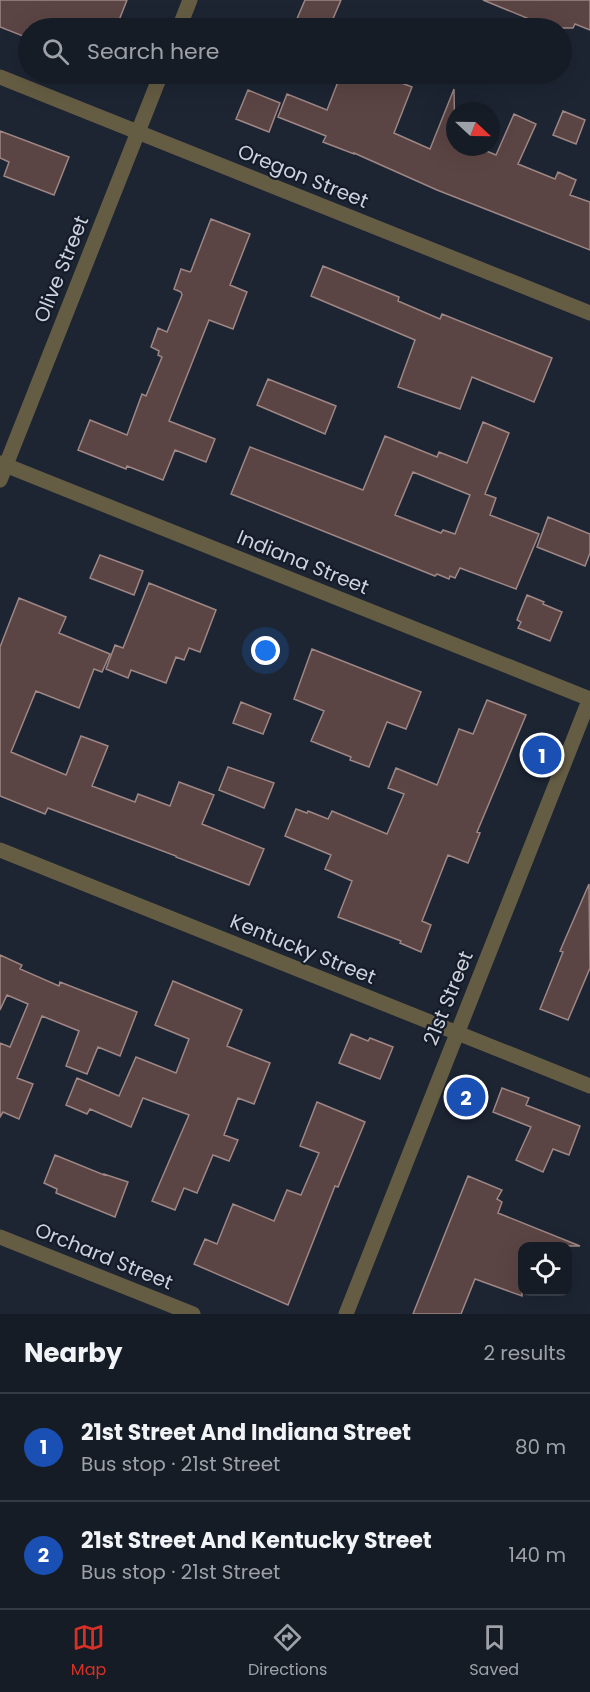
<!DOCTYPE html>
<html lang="en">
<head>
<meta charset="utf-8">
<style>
  body { margin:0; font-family:Poppins,sans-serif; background:#232932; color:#f1f3f6 }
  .controls { position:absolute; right:18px; bottom:18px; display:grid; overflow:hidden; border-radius:12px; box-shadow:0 6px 24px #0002 }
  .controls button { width:54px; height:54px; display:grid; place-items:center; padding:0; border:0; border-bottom:2px solid #353a43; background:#161c26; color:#f1f3f6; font:30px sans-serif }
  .compass { position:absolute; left:446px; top:102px; width:54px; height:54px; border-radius:50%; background:#161c26; box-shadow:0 6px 24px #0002; rotate:112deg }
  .you { position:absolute; left:266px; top:651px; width:21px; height:21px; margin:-15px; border:4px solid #fff; border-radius:50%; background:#1a73e8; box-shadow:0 0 0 9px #1a73e833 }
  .badge { display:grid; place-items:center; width:39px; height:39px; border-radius:50%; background:#d93025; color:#fff; font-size:20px; font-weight:700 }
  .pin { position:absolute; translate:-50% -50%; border:3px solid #fff; box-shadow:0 2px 6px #0006 }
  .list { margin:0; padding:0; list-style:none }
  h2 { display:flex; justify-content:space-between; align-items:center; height:78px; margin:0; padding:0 24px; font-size:26px }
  h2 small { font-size:20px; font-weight:400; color:#9ea1a7 }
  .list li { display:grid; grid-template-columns:39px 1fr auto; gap:18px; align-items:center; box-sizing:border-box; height:108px; padding:0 24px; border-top:2px solid #353a43 }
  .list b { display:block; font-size:22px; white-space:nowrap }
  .list p { margin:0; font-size:20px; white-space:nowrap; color:#9ea1a7 }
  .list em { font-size:20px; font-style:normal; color:#9ea1a7 }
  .icon { flex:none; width:33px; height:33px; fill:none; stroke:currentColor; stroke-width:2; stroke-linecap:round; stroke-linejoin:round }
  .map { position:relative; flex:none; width:590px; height:1314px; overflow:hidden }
  .search { position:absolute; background:#161c26; box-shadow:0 6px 24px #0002; left:18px; right:18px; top:18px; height:66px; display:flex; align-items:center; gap:15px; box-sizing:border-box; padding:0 21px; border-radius:33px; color:#9ea1a7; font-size:22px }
  .sheet { height:294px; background:#161c26 }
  nav { display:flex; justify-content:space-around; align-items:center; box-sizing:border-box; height:84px; border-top:2px solid #353a43; background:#161c26; font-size:16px; color:#9ea1a7 }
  nav a { display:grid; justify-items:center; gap:3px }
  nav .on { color:#d93025 }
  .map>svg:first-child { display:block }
  .building { fill:#5b4544; stroke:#9e8684; stroke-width:1.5; fill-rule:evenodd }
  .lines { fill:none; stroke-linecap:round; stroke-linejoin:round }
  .minor { stroke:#655d43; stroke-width:15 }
  .labels { text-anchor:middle; stroke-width:4.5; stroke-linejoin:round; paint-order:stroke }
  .street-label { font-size:20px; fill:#cdd2dc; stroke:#141b29 }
</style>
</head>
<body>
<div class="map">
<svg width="590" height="1314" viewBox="0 0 590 1314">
  <rect width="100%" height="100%" fill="#1d2533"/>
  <path class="building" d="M 0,0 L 127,0 L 116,28 L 28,28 L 28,38 L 0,27 Z
    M 305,0 L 341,0 L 329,28 L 293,28 Z
    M 483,0 L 590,0 L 590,30 L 575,24 L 573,28 L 551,28 Z
    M 341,74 L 378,74 L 412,87 L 394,133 L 430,149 L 454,89 L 455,147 L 477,147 L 496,155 L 514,114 L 536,124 L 518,164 L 555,179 L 558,172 L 576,180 L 570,195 L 590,202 L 590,250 L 437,190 L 354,153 L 354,154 L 323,142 L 326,136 L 278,117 L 287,94 L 327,110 Z
    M 248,90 L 280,103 L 269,132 L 236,119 Z
    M 563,111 L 585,120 L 576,144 L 553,135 Z
    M 0,131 L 69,157 L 54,195 L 4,176 L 9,162 L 0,158 Z
    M 211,219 L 250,234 L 230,285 L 247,292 L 233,329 L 209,320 L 169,421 L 215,439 L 206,462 L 175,450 L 163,480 L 127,466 L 126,469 L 78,450 L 90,420 L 127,435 L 142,394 L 146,396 L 162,357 L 158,355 L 159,351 L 151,347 L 158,328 L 167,332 L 182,295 L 181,292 L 174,289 L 181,269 L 190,272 L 191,271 Z
    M 323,266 L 399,297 L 398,301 L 440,319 L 442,314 L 552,358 L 534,402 L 472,377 L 460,409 L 398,387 L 415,340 L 311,296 Z
    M 268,379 L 336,406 L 325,434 L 257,405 Z
    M 483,422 L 509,433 L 485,494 L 496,498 L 490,515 L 539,534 L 516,589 L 460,568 L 455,578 L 450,576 L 449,579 L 437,574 L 435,576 L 231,494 L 250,447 L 363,490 L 385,436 L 437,457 L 439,452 L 467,463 ZM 413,472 L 470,495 L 455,534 L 443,530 L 441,533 L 395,515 Z
    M 548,517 L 590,534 L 590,553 L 585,566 L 537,547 Z
    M 100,555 L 143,571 L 134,595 L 90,578 Z
    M 149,583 L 216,610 L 200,652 L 189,648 L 184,660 L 176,657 L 166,683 L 131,670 L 128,678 L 106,669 L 115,645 L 123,648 Z
    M 527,595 L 544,602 L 543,604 L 562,612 L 550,641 L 518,628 L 521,622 L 517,620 Z
    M 19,598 L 66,617 L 59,633 L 110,654 L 102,672 L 94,669 L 79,708 L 36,691 L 11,752 L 66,775 L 81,736 L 108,746 L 92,786 L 135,802 L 138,794 L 170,806 L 179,782 L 214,795 L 202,824 L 264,849 L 249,885 L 176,857 L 176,856 L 48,808 L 45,814 L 0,796 L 0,647 Z
    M 312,649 L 421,692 L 406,729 L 387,722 L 369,767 L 350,760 L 351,757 L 311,741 L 324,711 L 294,699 Z
    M 487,700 L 526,715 L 477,832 L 480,833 L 468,863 L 448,855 L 422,921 L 431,925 L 421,952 L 400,943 L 401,941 L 338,917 L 352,881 L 325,869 L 331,855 L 285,836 L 296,809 L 307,813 L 308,811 L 328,819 L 332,811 L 387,834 L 404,794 L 388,788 L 396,768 L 437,785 L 459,729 L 473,734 Z
    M 241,702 L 271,714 L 263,734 L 233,723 Z
    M 228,767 L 274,783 L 264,808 L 219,790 Z
    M 589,884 L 590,968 L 568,1020 L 540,1009 L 563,952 L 560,951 Z
    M 0,955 L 22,965 L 20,969 L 59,986 L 60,982 L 137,1012 L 120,1056 L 98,1047 L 87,1074 L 66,1066 L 79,1031 L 42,1016 L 17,1078 L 33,1084 L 19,1119 L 3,1112 L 0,1117 L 0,1043 L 10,1047 L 28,1004 L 7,995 L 0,1010 Z
    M 173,981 L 242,1010 L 227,1046 L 270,1063 L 254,1104 L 238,1098 L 224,1135 L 238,1140 L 229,1161 L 213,1155 L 197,1193 L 184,1188 L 175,1210 L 152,1201 L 189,1115 L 143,1098 L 131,1127 L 90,1109 L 87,1114 L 66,1105 L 77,1078 L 119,1096 L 136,1057 L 176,1073 L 189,1039 L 155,1025 Z
    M 351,1034 L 368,1041 L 370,1038 L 393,1047 L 380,1079 L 339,1063 Z
    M 502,1088 L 529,1098 L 526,1105 L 580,1126 L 569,1155 L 553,1149 L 543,1172 L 516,1160 L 531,1127 L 493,1112 Z
    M 317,1102 L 365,1122 L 338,1187 L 335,1186 L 288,1305 L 194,1264 L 205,1239 L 217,1244 L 233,1204 L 274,1221 L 287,1190 L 301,1195 L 319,1153 L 300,1146 Z
    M 55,1155 L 104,1175 L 104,1174 L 128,1182 L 115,1217 L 56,1193 L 57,1189 L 44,1183 Z
    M 468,1176 L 502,1190 L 497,1199 L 502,1202 L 498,1213 L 580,1246 L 522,1246 L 522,1296 L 475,1279 L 461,1314 L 413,1314 Z"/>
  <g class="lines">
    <path class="minor" d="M 179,28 L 190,0
      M 0,77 L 590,313
      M 0,463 L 590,699
      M 0,480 L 161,74
      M 0,850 L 590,1086
      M 0,1237 L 193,1314
      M 346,1314 L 590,698"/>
  </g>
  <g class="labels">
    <g class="street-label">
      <text transform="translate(303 176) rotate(22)" y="7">Oregon Street</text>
      <text transform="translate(61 269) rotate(-68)" y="7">Olive Street</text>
      <text transform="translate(303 562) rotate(22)" y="7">Indiana Street</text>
      <text transform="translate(303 949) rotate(22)" y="7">Kentucky Street</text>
      <text transform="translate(448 998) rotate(-68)" y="7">21st Street</text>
      <text transform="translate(104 1256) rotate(22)" y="7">Orchard Street</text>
    </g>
  </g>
</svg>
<div class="controls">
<button><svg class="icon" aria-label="locate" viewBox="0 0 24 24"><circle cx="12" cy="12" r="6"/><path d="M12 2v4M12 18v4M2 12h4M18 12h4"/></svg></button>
</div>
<svg class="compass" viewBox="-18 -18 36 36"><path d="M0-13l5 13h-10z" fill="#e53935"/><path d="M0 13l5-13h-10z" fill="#9ea1a7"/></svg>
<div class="you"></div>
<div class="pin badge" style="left:542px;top:755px;background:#1a4fb4">1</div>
<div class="pin badge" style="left:466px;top:1097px;background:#1a4fb4">2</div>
<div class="search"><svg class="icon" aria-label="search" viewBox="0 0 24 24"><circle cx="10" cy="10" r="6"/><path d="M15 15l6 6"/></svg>Search here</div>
</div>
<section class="sheet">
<h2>Nearby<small>2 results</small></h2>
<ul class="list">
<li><span class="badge" style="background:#1a4fb4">1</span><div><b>21st Street And Indiana Street</b><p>Bus stop · 21st Street</p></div><em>80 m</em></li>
<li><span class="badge" style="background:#1a4fb4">2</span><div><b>21st Street And Kentucky Street</b><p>Bus stop · 21st Street</p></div><em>140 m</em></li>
</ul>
</section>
<nav>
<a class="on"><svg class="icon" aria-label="map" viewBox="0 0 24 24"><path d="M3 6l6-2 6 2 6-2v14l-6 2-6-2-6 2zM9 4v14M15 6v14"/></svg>Map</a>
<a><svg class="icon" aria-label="directions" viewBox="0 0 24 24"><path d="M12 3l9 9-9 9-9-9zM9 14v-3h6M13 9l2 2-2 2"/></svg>Directions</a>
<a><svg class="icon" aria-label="saved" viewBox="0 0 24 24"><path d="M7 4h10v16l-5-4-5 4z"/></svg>Saved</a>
</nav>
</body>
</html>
